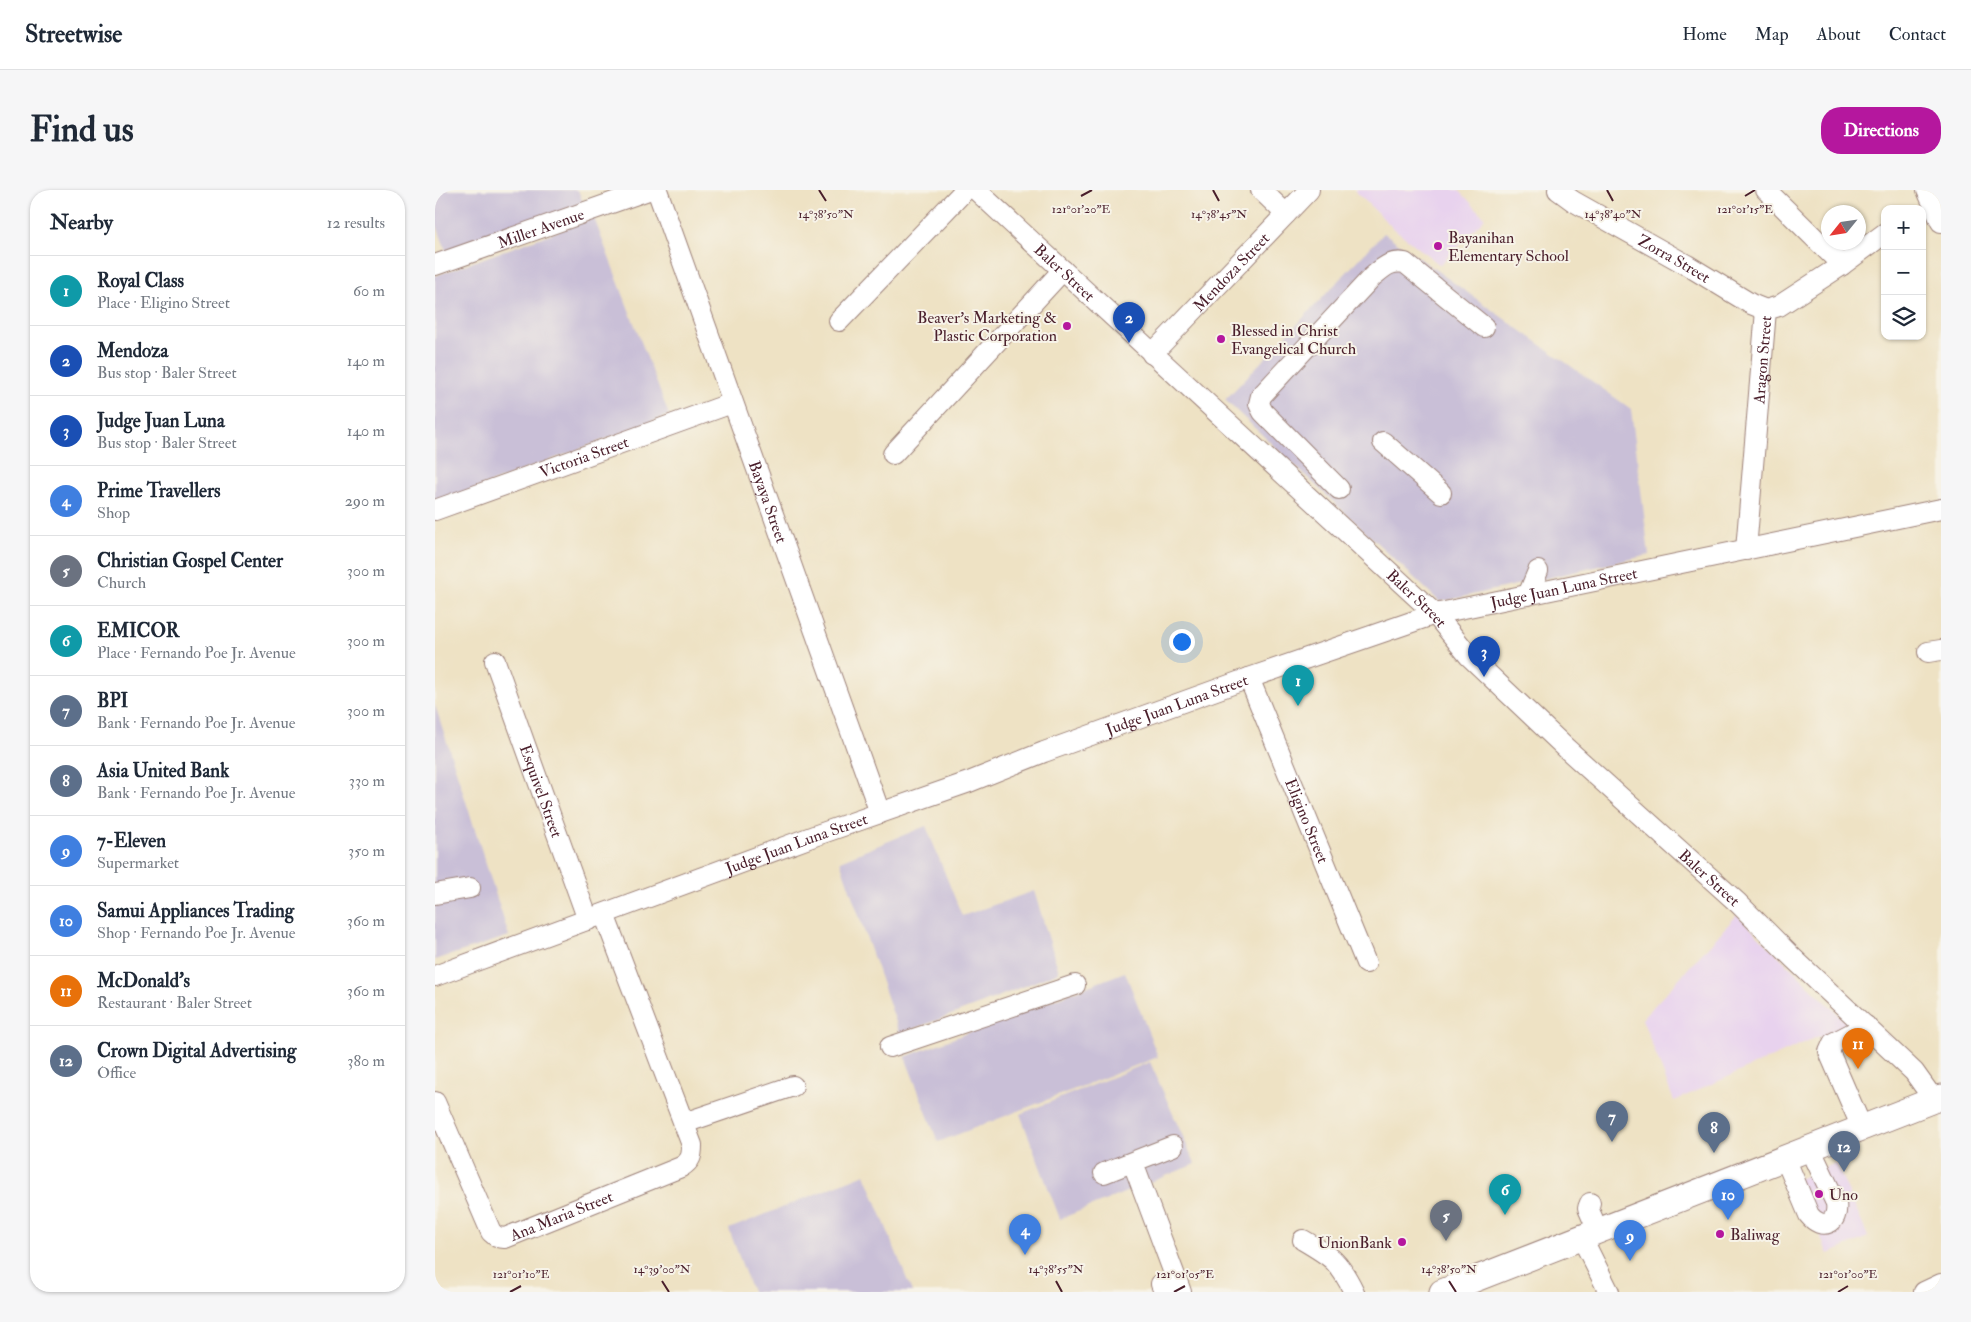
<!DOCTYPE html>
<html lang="en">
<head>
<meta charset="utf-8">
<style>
  body { margin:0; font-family:"IM FELL Double Pica",serif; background:#f6f6f7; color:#1f2937 }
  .controls { position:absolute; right:15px; top:15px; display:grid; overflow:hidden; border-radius:10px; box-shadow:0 1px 4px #0004 }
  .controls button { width:45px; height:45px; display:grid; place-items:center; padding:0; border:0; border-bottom:1px solid #e0e1e3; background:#fff; color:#1f2937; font:25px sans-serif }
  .compass { position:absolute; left:1386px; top:15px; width:45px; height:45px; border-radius:50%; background:#fff; box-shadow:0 1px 4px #0004; rotate:240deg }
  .you { position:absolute; left:746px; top:451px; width:18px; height:18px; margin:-12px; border:4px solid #fff; border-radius:50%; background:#1a73e8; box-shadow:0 0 0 8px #1a73e833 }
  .badge { display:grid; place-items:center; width:32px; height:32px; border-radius:50%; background:#b5179e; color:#fff; font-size:16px; font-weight:700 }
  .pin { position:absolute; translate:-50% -41px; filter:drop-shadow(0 1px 2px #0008) }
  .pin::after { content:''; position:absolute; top:26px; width:18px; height:15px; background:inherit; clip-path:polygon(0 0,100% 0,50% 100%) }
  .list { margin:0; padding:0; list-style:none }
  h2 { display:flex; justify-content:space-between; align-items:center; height:65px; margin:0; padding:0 20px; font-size:21px }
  h2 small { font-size:16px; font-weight:400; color:#747a83 }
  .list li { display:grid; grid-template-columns:32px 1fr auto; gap:15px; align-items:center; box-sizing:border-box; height:70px; padding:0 20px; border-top:1px solid #e0e1e3 }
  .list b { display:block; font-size:19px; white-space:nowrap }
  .list p { margin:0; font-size:16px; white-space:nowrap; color:#747a83 }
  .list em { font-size:16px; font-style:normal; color:#747a83 }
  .icon { flex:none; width:28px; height:28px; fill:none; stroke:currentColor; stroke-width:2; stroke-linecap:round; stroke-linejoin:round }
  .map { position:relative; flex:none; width:1506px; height:1102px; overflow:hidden; border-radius:20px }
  header { display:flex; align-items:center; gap:30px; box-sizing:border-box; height:70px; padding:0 25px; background:#fff; border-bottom:1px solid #e0e1e3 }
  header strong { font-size:24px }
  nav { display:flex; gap:28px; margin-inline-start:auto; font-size:18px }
  .intro { display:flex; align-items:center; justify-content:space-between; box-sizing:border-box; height:120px; padding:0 30px }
  h1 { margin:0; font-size:35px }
  .button { padding:12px 22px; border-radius:20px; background:#b5179e; color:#fff; font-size:18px; font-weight:700 }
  main { display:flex; gap:30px; padding:0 30px }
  aside { flex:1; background:#fff; border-radius:20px; box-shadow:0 1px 4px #0004 }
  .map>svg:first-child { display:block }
  .built { fill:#e8d2ee }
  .industrial { fill:#c9bfd7 }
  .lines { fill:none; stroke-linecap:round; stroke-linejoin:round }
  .minor-casing { stroke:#9c8078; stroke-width:22 }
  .major-casing { stroke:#9c8078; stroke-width:27 }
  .minor { stroke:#fff; stroke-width:20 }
  .major { stroke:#fff; stroke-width:25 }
  .ticks { fill:none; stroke:#4a1f2b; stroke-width:2 }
  .poi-dot { fill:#b5179e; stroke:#f7f3e8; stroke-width:2 }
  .labels { text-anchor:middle; stroke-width:4; stroke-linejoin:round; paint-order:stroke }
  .street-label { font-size:16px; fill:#4a1f2b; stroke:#f7f3e8 }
  .poi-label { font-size:16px; fill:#4a1f2b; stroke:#f7f3e8; text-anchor:start }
  .ticks-label { font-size:12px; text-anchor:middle; fill:#4a1f2b; stroke:#f7f3e8; stroke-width:4; stroke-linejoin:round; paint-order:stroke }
</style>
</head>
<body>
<header>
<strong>Streetwise</strong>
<nav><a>Home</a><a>Map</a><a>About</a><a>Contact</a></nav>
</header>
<div class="intro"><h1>Find us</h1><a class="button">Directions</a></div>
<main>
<aside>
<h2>Nearby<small>12 results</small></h2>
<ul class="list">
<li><span class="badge" style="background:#0f9aa8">1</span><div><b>Royal Class</b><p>Place · Eligino Street</p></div><em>60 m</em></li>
<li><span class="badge" style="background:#1a4fb4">2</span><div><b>Mendoza</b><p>Bus stop · Baler Street</p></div><em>140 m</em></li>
<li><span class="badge" style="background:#1a4fb4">3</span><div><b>Judge Juan Luna</b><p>Bus stop · Baler Street</p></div><em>140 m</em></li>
<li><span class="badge" style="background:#3f7fe0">4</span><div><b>Prime Travellers</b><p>Shop</p></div><em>290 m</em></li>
<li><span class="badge" style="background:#6b7280">5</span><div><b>Christian Gospel Center</b><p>Church</p></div><em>300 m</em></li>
<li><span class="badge" style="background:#0f9aa8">6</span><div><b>EMICOR</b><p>Place · Fernando Poe Jr. Avenue</p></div><em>300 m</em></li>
<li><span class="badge" style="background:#5c6f8a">7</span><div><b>BPI</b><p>Bank · Fernando Poe Jr. Avenue</p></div><em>300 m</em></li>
<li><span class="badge" style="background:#5c6f8a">8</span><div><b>Asia United Bank</b><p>Bank · Fernando Poe Jr. Avenue</p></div><em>330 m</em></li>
<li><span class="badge" style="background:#3f7fe0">9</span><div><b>7-Eleven</b><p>Supermarket</p></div><em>350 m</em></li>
<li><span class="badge" style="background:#3f7fe0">10</span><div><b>Samui Appliances Trading</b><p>Shop · Fernando Poe Jr. Avenue</p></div><em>360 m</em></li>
<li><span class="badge" style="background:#e8710a">11</span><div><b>McDonald's</b><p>Restaurant · Baler Street</p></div><em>360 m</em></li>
<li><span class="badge" style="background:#5c6f8a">12</span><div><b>Crown Digital Advertising</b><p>Office</p></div><em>380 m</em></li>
</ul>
</aside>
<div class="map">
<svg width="1506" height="1102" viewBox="0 0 1506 1102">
  <rect width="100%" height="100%" fill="#f7f3e8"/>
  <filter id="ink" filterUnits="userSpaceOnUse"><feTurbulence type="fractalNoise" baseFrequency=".02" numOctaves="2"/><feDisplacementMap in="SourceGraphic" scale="10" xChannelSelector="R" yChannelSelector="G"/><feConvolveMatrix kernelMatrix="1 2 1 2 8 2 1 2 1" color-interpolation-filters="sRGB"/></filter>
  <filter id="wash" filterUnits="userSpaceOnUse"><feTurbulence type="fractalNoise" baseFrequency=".0096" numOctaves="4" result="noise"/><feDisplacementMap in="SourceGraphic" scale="20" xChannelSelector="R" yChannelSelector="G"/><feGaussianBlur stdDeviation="1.12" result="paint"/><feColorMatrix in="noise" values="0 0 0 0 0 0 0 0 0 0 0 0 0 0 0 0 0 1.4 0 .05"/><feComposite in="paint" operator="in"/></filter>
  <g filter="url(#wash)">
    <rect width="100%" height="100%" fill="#eee2c4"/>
    <path class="built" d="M 919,0 L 1024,0 L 1050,28 L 1005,75 L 957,37 Z
      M 1302,725 L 1414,835 L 1392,853 L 1384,846 L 1239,911 L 1207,829 Z
      M 1401,973 L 1433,1047 L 1393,1064 L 1361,990 Z"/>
    <path class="industrial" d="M 0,0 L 143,0 L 149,15 L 14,69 L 0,30 Z
      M 159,28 L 234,225 L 0,314 L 0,86 Z
      M 949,43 L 1196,219 L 1214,365 L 1005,412 L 790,210 Z
      M 0,515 L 74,746 L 0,770 Z
      M 491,636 L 527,726 L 599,701 L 624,782 L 545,814 L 465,844 L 405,671 Z
      M 690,782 L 723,867 L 503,952 L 470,867 Z
      M 715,872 L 760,974 L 625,1029 L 585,924 Z
      M 430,984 L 477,1102 L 317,1102 L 294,1039 Z"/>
  </g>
  <g filter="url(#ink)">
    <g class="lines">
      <g class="minor-casing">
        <g id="minor">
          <path id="s1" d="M 222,0 L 445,623"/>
          <path id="s2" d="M 541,0 L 1000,424 L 1034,466 L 1132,559 L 1303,713 L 1358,768 L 1479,882 L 1499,910"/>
          <path d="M 826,0 L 851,24"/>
          <path id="s3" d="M 1123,0 L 1138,11 L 1252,75 L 1316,114 L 1331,120"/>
          <path d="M 1331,0 L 1407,75"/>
          <path d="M 1492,0 L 1506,32"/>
          <path id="s4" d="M 0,75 L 213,0"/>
          <path d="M 404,131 L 530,0"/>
          <path id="s5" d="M 717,164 L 874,0"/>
          <path d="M 948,252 L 1006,303"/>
          <path d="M 458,264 L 628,80"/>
          <path d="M 904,299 L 828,222 L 824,214 L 826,206 L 937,87 C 948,78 955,70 970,73 L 1049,137"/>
          <path id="s6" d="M 0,320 L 297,213"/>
          <path id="s7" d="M 1311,360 L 1331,120 L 1344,116 L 1407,75 L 1450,43"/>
          <path d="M 1093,405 L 1103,381"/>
          <path d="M 1493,462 L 1506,460"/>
          <path id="s8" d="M 60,471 L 153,730"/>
          <path id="s9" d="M 814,488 L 931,773"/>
          <path d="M 0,704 L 35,698"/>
          <path id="s10" d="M 0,786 L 379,646 L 534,592 L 609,562 L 814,488 L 1000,424 L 1506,319"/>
          <path d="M 455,857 L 640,795"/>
          <path id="s11" d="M 0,912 L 56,1042 L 62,1047 L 70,1048 L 246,977 C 256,971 257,966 257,955 L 169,724"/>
          <path d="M 249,933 L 358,896"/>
          <path d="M 1427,938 L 1394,862 L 1398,853 L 1431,836"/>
          <path d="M 1350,968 L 1374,1025 C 1387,1041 1404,1034 1401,1013 L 1375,958"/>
          <path d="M 698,973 L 746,1102"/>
          <path d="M 669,983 L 738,956"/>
          <path d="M 1155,1013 L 1153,1018 L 1163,1041"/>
          <path d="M 1147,1048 L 1174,1102"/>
          <path d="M 868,1050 C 897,1067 904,1071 919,1102"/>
          <path d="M 726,1094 L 729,1102"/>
          <path d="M 1489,1102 L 1506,1094"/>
        </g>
      </g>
      <g class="major-casing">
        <path id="major" d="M 1007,1102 L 1506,907"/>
      </g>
      <use href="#minor" class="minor"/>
      <use href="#major" class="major"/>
    </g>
  </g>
  <path class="ticks" d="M 384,0 L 391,11M 778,0 L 784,11M 1172,0 L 1178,11M 646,6 L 657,0M 1310,6 L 1320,0M 227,1091 L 234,1102M 621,1091 L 627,1102M 1014,1091 L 1021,1102M 75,1102 L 86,1096M 739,1102 L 750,1096M 1403,1102 L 1413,1096"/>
  <g class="poi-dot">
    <circle cx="1003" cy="56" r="5"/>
    <circle cx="632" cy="136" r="5"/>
    <circle cx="786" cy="149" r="5"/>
    <circle cx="1384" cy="1004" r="5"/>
    <circle cx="1285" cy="1044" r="5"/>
    <circle cx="967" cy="1052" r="5"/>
  </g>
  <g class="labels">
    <g class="street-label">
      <text dy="6" stroke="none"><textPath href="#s4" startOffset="112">Miller Avenue</textPath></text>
      <text dy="6" stroke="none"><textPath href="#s3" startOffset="135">Zorra Street</textPath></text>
      <text dy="6" stroke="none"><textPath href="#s5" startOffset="114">Mendoza Street</textPath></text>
      <text dy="6" stroke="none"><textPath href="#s2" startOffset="121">Baler Street</textPath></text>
      <text dy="6" stroke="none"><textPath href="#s7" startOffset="191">Aragon Street</textPath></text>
      <text dy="6" stroke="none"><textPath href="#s6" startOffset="158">Victoria Street</textPath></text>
      <text dy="6" stroke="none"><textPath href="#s1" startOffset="331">Bayaya Street</textPath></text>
      <text dy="6" stroke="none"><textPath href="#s10" startOffset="1195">Judge Juan Luna Street</textPath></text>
      <text dy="6" stroke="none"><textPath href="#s2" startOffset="601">Baler Street</textPath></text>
      <text dy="6" stroke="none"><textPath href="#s10" startOffset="790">Judge Juan Luna Street</textPath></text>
      <text dy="6" stroke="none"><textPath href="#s8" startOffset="138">Esquivel Street</textPath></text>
      <text dy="6" stroke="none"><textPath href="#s9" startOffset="154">Eligino Street</textPath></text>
      <text dy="6" stroke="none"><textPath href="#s10" startOffset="385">Judge Juan Luna Street</textPath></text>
      <text dy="6" stroke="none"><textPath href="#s2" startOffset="1006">Baler Street</textPath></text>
      <text dy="6" stroke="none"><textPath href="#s11" startOffset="218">Ana Maria Street</textPath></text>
    </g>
    <g class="poi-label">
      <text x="1013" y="53">Bayanihan<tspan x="1013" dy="18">Elementary School</tspan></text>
      <text x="622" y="133" text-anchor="end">Beaver's Marketing &amp;<tspan x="622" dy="18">Plastic Corporation</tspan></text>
      <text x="796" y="146">Blessed in Christ<tspan x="796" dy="18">Evangelical Church</tspan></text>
      <text x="1394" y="1010">Uno</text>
      <text x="1295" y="1050">Baliwag</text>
      <text x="957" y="1058" text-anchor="end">UnionBank</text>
    </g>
  </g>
  <g class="ticks-label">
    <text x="646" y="23">121°01'20"E</text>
    <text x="1310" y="23">121°01'15"E</text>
    <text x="784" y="28">14°38'45"N</text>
    <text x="391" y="28">14°38'50"N</text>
    <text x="1178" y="28">14°38'40"N</text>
    <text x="227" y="1083">14°39'00"N</text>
    <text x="621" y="1083">14°38'55"N</text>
    <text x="1014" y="1083">14°38'50"N</text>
    <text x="86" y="1088">121°01'10"E</text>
    <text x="750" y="1088">121°01'05"E</text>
    <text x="1413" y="1088">121°01'00"E</text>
  </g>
</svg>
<div class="controls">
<button>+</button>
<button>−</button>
<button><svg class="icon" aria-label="layers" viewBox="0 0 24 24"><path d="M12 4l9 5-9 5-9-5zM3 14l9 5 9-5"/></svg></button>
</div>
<svg class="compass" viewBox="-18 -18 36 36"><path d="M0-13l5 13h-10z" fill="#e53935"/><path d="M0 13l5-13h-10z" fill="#747a83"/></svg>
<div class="you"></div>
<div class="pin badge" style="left:863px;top:516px;background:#0f9aa8">1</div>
<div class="pin badge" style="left:694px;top:153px;background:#1a4fb4">2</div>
<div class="pin badge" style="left:1049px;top:487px;background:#1a4fb4">3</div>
<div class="pin badge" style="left:590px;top:1065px;background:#3f7fe0">4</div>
<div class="pin badge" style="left:1011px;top:1051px;background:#6b7280">5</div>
<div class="pin badge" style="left:1070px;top:1025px;background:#0f9aa8">6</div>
<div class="pin badge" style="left:1177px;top:952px;background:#5c6f8a">7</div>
<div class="pin badge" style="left:1279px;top:963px;background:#5c6f8a">8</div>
<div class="pin badge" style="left:1195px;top:1071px;background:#3f7fe0">9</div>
<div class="pin badge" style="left:1293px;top:1030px;background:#3f7fe0">10</div>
<div class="pin badge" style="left:1423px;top:879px;background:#e8710a">11</div>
<div class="pin badge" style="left:1409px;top:982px;background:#5c6f8a">12</div>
</div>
</main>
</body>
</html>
